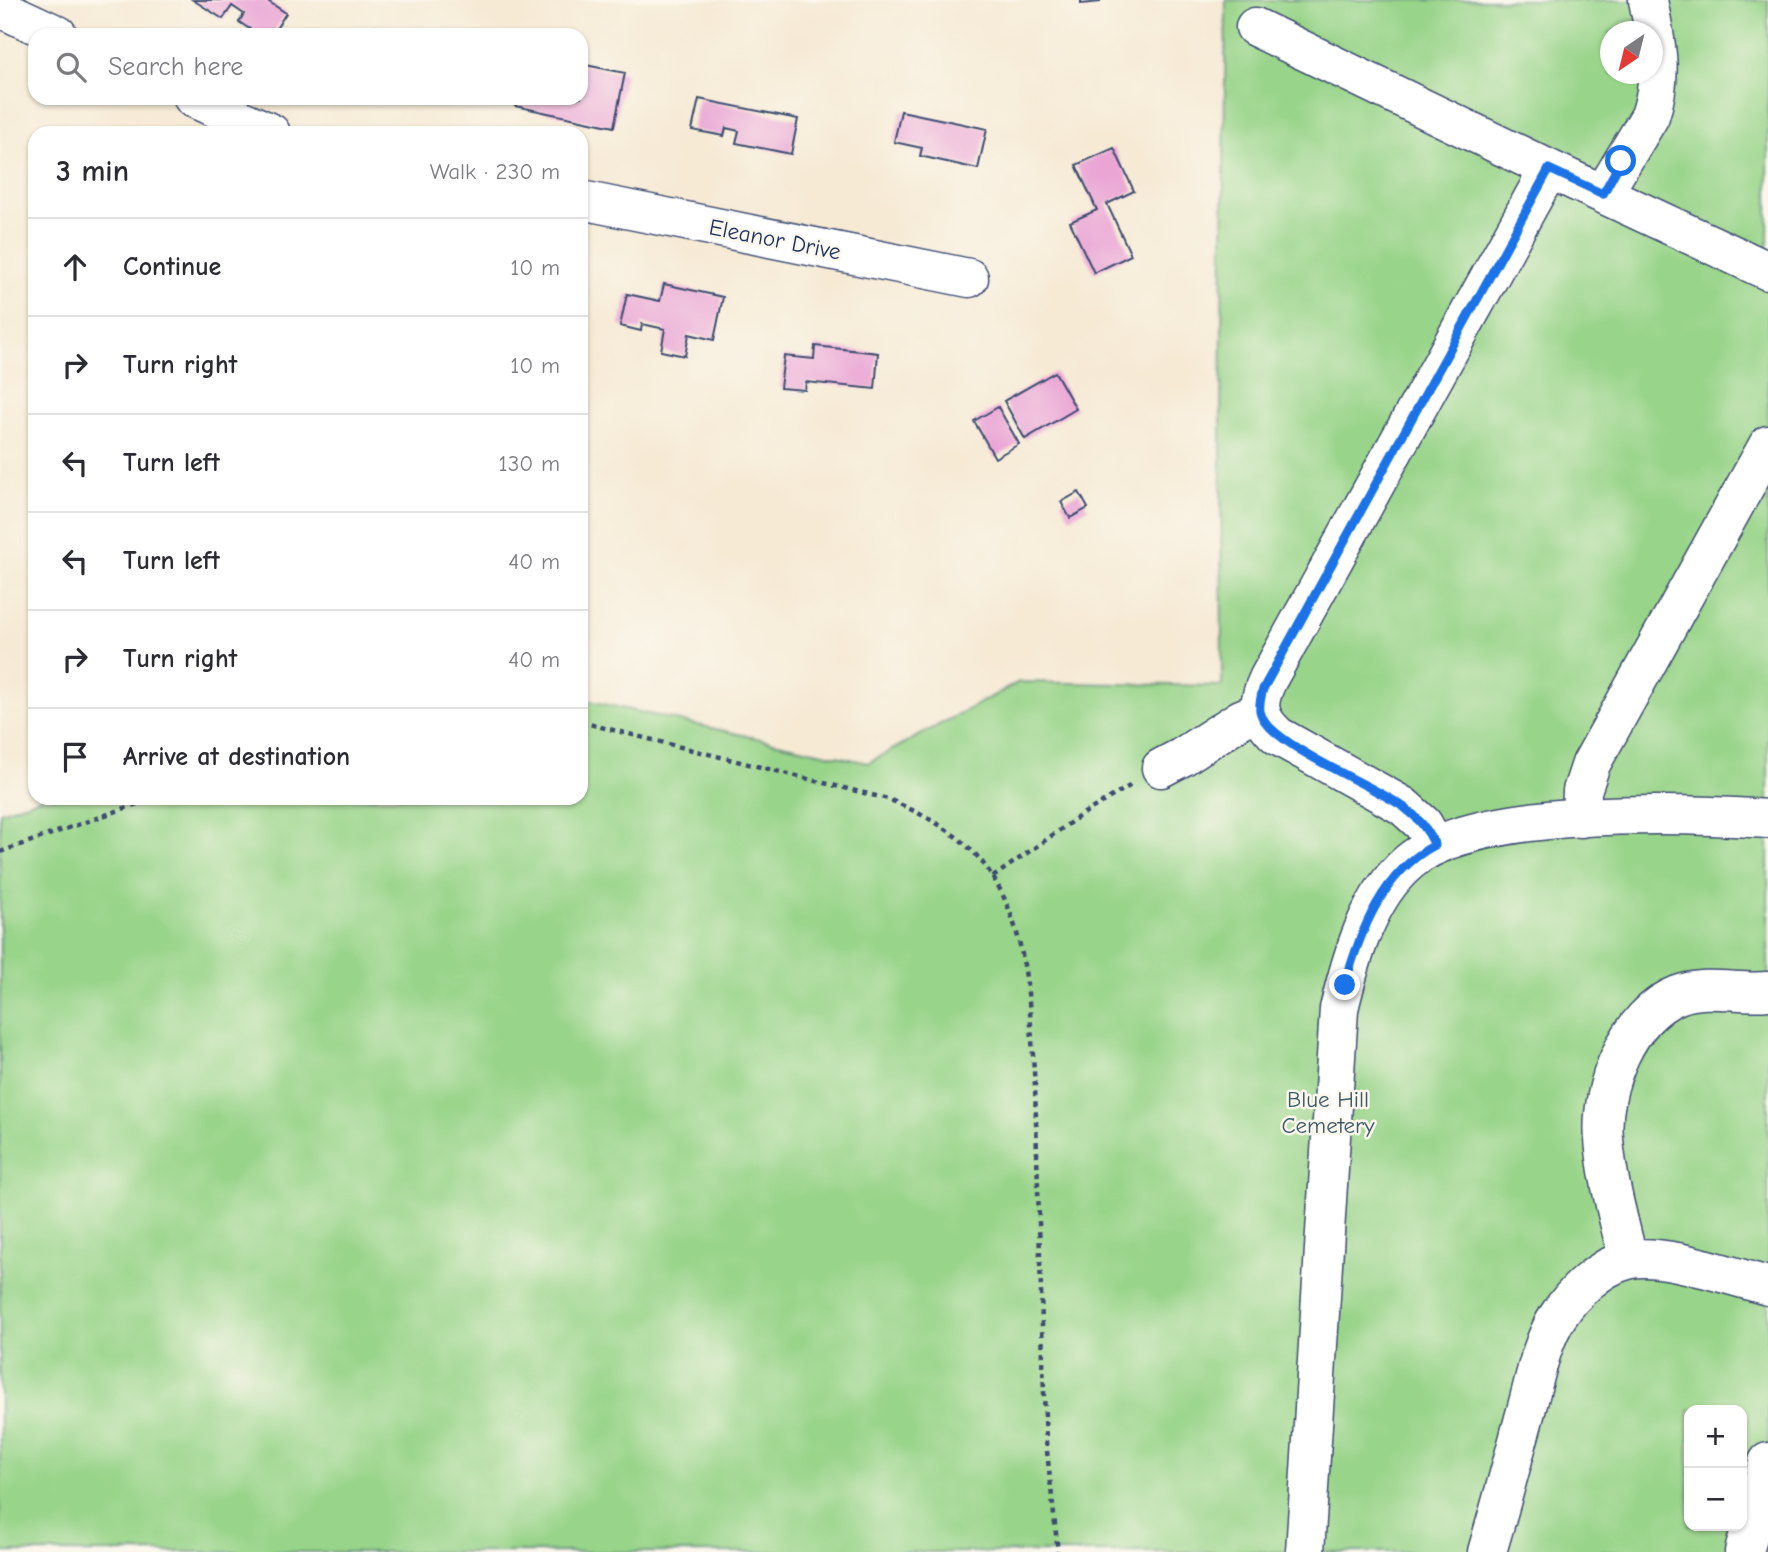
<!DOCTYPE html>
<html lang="en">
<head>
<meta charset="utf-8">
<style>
  body { margin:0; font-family:"Comic Neue",sans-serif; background:#f2f2f3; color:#2b2b33 }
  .controls { position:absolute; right:21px; bottom:21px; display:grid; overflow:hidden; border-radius:14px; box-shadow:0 2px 5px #0004 }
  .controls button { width:63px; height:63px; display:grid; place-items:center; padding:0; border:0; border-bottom:2px solid #e1e1e2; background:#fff; color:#2b2b33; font:35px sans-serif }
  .compass { position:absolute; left:1600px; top:21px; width:63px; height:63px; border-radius:50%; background:#fff; box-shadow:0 2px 5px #0004; rotate:215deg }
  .stop { position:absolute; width:21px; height:21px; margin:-16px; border:5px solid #1a73e8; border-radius:50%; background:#fff }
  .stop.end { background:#1a73e8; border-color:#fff; box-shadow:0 2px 7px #0008 }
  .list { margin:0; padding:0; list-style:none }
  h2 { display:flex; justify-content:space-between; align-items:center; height:91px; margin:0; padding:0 28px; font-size:30px }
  h2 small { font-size:23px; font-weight:400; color:#7c7c81 }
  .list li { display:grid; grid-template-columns:46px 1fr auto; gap:21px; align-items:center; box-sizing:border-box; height:98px; padding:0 28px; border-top:2px solid #e1e1e2 }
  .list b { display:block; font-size:26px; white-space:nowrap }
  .list em { font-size:23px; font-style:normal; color:#7c7c81 }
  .icon { flex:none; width:38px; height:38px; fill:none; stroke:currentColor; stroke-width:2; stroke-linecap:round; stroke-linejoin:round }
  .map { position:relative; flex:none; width:1768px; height:1552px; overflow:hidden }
  .search { position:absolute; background:#fff; box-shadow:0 2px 5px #0004; left:28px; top:28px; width:560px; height:77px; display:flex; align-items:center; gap:18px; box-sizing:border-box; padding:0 24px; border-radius:21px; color:#7c7c81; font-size:26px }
  .panel { position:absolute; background:#fff; box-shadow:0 2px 5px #0004; left:28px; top:126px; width:560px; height:679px; border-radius:21px }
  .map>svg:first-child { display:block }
  .green { fill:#98d489; stroke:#5a8274; stroke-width:2; fill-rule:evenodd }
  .building { fill:#eaa5d5 }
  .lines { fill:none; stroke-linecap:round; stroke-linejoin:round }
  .minor-casing { stroke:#3c4b70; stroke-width:41 }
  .path { stroke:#3c4b70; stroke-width:4.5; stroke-dasharray:5 5; stroke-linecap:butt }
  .minor { stroke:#fff; stroke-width:38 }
  .route { stroke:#1a73e8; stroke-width:9 }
  .labels { text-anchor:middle; stroke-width:5; stroke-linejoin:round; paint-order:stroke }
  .street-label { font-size:23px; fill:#1b2f5e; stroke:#fbf7ec }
  .park-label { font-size:23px; fill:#3a5869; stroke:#fbf7ec }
</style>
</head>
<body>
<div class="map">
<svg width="1768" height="1552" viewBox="0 0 1768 1552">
  <rect width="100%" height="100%" fill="#fbf7ec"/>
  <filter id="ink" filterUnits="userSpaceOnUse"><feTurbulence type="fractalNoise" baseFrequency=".0143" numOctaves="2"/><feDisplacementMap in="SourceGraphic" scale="14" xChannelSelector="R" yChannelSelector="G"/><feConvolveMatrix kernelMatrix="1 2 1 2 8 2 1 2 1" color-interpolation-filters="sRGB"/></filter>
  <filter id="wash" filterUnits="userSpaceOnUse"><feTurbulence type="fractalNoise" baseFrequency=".00686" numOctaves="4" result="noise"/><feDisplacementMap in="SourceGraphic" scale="28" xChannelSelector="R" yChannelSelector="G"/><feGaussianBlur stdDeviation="1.57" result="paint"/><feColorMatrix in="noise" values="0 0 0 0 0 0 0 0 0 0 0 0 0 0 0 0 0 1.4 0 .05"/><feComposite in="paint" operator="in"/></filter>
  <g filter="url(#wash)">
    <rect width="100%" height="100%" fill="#f6ead5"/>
    <path class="green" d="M 1226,0 L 1768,0 L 1768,1552 L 0,1552 L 0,812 L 41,798 L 581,798 L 581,699 L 868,763 L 1019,682 L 1222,686 L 1221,413 ZM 1610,32 L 1652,32 L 1652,74 L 1610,74 ZM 1689,1410 L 1742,1410 L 1742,1526 L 1689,1526 Z"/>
    <g id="blocks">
      <path class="building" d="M 193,0 L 266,0 L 286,13 L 272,35 L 259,35 L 239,22 L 244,14 L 232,6 L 223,19 Z
        M 1081,0 L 1100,0 L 1100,2 L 1081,4 Z
        M 373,26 L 408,34 L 408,35 L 371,35 Z
        M 581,64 L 625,73 L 614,127 L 515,106 L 517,98 L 581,98 Z
        M 699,99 L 798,119 L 791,154 L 736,143 L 739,131 L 726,128 L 724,136 L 692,130 Z
        M 901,111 L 987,129 L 978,169 L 920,156 L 922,148 L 894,142 Z
        M 1114,148 L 1134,191 L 1107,204 L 1131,255 L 1094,273 L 1070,222 L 1097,210 L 1076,165 Z
        M 664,284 L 723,297 L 714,340 L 689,334 L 685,356 L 661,351 L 665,329 L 642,324 L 641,331 L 620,326 L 627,294 L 660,301 Z
        M 815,346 L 878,353 L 875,389 L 806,382 L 805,390 L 780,388 L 784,356 L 814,359 Z
        M 1055,372 L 1076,409 L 1025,439 L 1004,401 Z
        M 998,407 L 1019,444 L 995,458 L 974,421 Z
        M 1079,492 L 1088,508 L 1070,518 L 1061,502 Z"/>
    </g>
  </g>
  <g filter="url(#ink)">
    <use href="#blocks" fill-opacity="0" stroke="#3c4b70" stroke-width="2"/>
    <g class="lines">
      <g class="minor-casing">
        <path id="minor" d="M 0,8 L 58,35
          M 1255,27 L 1549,169 L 1768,271
          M 193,98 L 271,133
          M 1603,194 L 1650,116 C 1664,74 1656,42 1648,0
          M 581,200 L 969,278
          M 1161,768 L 1182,757 L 1241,719 L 1260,711
          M 1581,818 L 1582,791 L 1591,764 L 1768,445
          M 1435,845 L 1423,824 L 1403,806 L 1278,736 C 1257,717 1256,704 1268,679 L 1549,169
          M 1628,1259 C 1619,1220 1607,1179 1604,1139 C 1599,1089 1628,1014 1678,995 C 1707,984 1738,994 1768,991
          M 1305,1552 L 1339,1009 C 1351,958 1368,897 1409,862 C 1474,806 1683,813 1768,819
          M 1487,1552 C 1501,1504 1514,1456 1527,1407 C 1535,1378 1541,1343 1558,1316 C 1573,1293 1599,1267 1627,1260 C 1660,1251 1733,1277 1768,1286
          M 1744,1552 L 1768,1462"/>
      </g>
      <path class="path" d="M 581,722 L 888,799 C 916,811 944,825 966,845 C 1031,904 1029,1006 1035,1086 L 1044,1394 L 1046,1442 L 1058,1552
        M 0,852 L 154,798
        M 993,877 L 1081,815 L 1133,784"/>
      <use href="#minor" class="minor"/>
    </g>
  </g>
  <g class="lines" filter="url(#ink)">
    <path class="route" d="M 1345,985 C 1360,931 1383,872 1435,845 C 1428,830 1419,818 1405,808 C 1376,786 1266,744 1260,711 C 1259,704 1261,696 1263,689 L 1549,169 L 1603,194 L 1621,161"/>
  </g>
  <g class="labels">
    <g class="street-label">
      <text transform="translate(775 239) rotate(11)" y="8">Eleanor Drive</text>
    </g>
    <g class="park-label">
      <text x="1328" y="1107">Blue Hill<tspan x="1328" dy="26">Cemetery</tspan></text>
    </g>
  </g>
</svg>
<div class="controls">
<button>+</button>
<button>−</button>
</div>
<svg class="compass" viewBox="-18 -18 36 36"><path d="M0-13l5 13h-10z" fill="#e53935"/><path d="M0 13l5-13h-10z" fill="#7c7c81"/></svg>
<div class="stop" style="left:1621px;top:161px"></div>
<div class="stop end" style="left:1345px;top:985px"></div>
<div class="search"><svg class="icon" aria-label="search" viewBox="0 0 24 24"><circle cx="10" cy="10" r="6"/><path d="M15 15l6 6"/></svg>Search here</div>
<section class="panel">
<h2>3 min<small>Walk · 230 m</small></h2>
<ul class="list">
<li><svg class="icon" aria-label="ahead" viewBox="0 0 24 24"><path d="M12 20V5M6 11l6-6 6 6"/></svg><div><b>Continue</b></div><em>10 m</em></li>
<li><svg class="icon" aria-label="right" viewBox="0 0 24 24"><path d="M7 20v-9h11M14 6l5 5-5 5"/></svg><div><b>Turn right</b></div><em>10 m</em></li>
<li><svg class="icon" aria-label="left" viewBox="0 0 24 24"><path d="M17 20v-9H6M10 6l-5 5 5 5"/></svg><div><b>Turn left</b></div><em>130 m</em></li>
<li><svg class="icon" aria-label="left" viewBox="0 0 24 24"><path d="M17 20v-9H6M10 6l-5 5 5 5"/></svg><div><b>Turn left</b></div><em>40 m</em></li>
<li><svg class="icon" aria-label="right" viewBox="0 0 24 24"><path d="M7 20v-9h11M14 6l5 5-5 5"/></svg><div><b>Turn right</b></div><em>40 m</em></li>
<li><svg class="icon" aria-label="arrive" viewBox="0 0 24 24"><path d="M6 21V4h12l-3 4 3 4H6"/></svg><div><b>Arrive at destination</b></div></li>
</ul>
</section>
</div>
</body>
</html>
